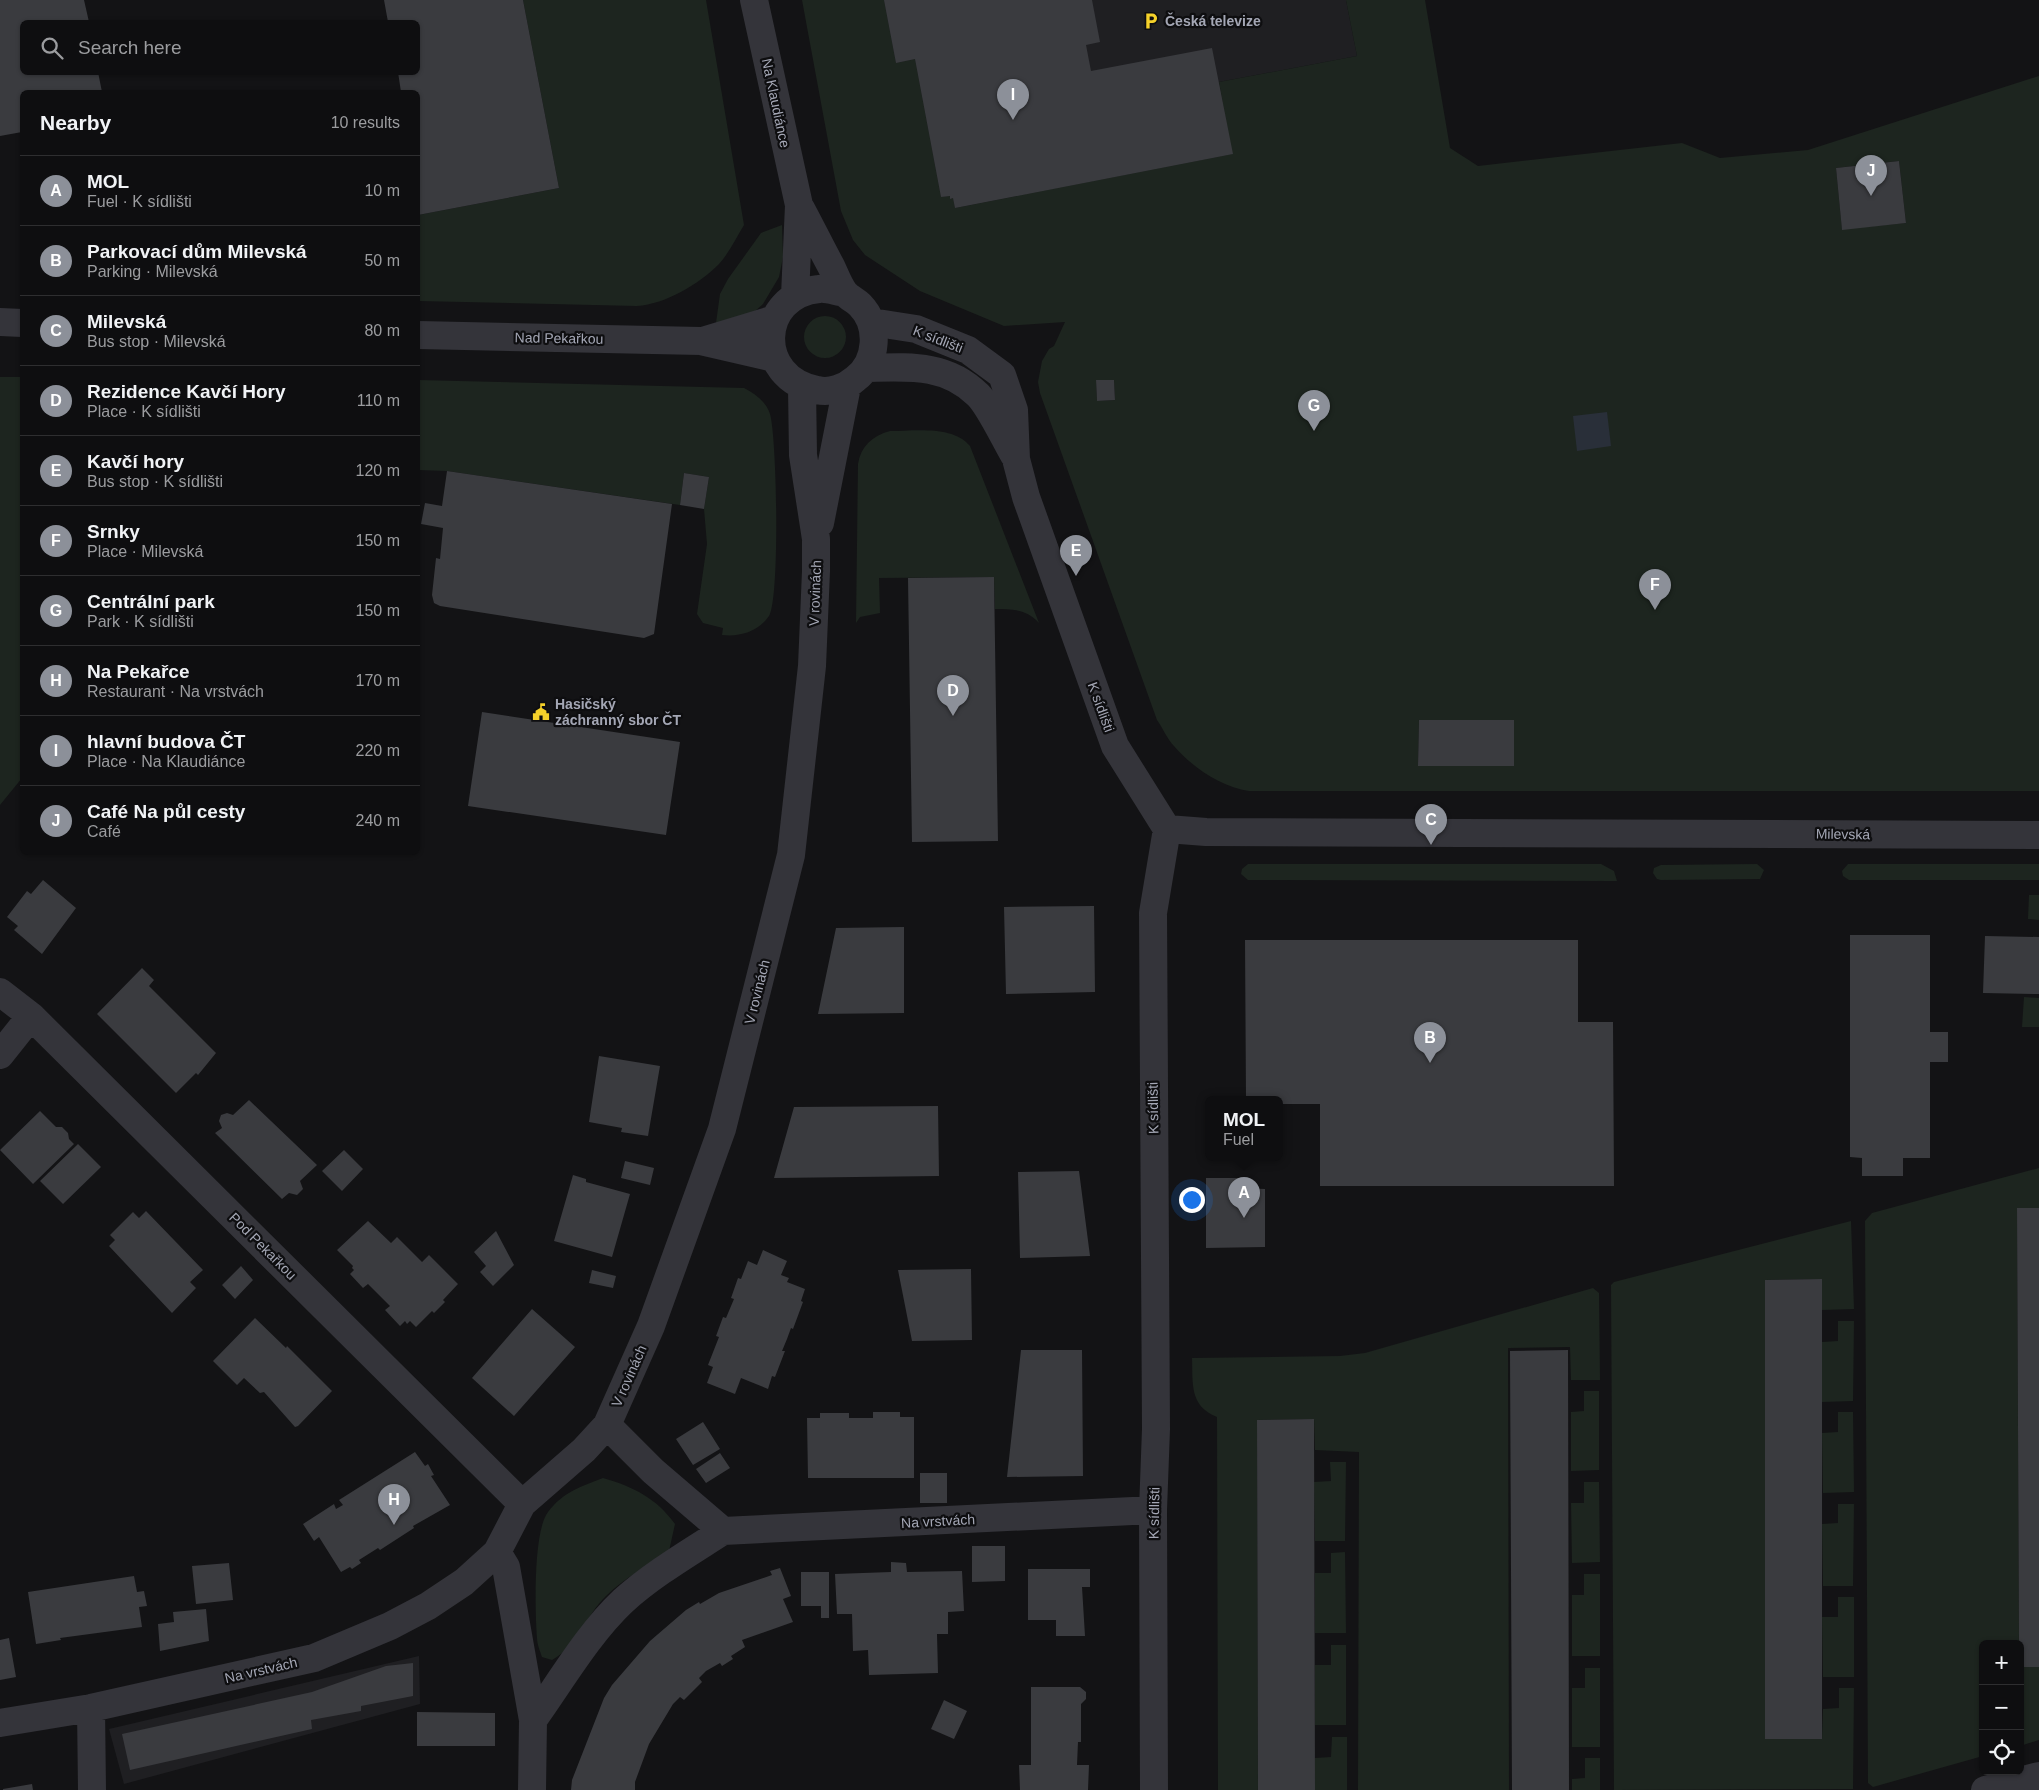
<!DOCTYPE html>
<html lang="en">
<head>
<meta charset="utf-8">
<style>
  body { margin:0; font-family:Arial,sans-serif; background:#171719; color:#f1f3f6 }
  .controls { position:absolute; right:15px; bottom:15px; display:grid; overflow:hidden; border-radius:8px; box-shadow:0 1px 4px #0004 }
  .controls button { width:45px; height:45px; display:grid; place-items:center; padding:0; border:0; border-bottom:1px solid #2e2e30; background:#0e0e10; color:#f1f3f6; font:25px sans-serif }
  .you { position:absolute; left:1191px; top:1199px; width:18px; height:18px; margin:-12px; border:4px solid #fff; border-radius:50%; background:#1a73e8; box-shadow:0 0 0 8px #1a73e833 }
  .badge { display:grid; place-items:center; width:32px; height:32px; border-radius:50%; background:#8c9099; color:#fff; font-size:16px; font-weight:700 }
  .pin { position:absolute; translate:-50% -41px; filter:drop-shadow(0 1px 2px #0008) }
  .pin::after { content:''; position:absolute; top:26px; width:18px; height:15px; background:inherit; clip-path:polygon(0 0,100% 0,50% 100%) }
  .popup { position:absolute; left:1205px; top:1096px; width:78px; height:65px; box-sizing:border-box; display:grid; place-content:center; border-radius:8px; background:#0e0e10; filter:drop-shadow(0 1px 4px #0005); font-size:16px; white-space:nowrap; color:#9b9c9f }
  .popup b { font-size:19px; color:#f1f3f6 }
  .popup::after { content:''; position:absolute; left:50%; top:100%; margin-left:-10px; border:10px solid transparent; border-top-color:#0e0e10 }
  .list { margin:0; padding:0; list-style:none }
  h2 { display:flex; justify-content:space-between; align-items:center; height:65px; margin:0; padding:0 20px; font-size:21px }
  h2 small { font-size:16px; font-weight:400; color:#9b9c9f }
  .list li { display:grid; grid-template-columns:32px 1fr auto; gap:15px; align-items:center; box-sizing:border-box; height:70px; padding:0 20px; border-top:1px solid #2e2e30 }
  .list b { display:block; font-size:19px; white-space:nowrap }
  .list p { margin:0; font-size:16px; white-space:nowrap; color:#9b9c9f }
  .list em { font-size:16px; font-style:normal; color:#9b9c9f }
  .icon { flex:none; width:28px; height:28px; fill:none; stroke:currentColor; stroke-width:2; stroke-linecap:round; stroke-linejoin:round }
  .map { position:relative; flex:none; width:2039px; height:1790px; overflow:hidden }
  .search { position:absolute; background:#0e0e10; box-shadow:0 1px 4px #0004; left:20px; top:20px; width:400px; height:55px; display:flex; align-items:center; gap:12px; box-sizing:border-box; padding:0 18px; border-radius:8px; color:#9b9c9f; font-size:19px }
  .panel { position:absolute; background:#0e0e10; box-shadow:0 1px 4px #0004; left:20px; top:90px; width:400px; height:765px; border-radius:8px }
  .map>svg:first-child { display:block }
  .built { fill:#1f1f22 }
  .green { fill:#1d251f; fill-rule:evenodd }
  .water { fill:#292f39 }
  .building { fill:#3a3b3f }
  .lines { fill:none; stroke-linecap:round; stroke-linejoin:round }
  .minor { stroke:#34343a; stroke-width:28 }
  .labels { text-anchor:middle; stroke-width:4.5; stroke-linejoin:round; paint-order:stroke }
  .poi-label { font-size:14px; font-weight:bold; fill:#a4a7b5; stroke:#0e0e10; text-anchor:start }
  .street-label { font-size:14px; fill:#a4a7b5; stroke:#0e0e10 }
</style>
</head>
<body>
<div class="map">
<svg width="2039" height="1790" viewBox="0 0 2039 1790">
  <rect width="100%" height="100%" fill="#131315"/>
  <path class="built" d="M 854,0 L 1346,0 L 1357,56 L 1219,82 L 1233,154 L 955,208 L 908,210 Z
    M 419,1656 L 420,1704 L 124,1784 L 109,1729 Z"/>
  <path class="green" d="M 523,0 L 706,0 L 744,225 C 736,238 729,253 719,264 C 699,284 666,304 637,306 L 418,301 L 418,215 L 559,188 Z
    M 802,0 L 884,0 L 896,63 L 915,59 L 941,197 L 950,196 L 950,199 L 953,198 L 955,208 L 1232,154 L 1219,82 L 1357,56 L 1346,0 L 1425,0 L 1450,148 L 1478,166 L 1682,143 L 1720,158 L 1808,150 L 2039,76 L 2039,791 L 1249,791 C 1221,787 1192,767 1174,746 C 1167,739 1163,728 1157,720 L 1040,393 L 1038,382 L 1042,361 L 1049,349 L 1054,346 L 1065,322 L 1004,326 L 920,291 L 865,255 L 853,240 L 841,211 ZM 1899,161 L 1906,223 L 1842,229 L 1836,168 ZM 1096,380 L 1114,380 L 1115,400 L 1097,401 ZM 1419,720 L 1514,720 L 1418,766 Z
    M 782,225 L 783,257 L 779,277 L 763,304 L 753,313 L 716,323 L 720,294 L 728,279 L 761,233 Z
    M804 337a21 21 0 1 1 42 0a21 21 0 1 1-42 0Z
    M 0,377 L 22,377 L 22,778 L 0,805 Z
    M 418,380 L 744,388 C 755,394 766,401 770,414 C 777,438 780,598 769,616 C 758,632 740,637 722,635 L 723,628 L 703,623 L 697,614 L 707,544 L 704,509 L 709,477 L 684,473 L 680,505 L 447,471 L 418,470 Z
    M 890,431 C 914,431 953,425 970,446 L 1039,623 C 1027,609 1012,609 995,609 L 994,577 L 879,578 L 880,613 L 860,617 L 856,623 L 858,464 C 861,446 872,436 890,431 Z
    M 1248,864 L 1601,864 L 1614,871 L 1617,881 L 1248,880 L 1241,874 L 1242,869 Z
    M 1757,864 L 1764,870 L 1760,879 L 1661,880 L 1657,879 L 1653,873 L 1654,868 L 1661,865 Z
    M 1848,864 L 2039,864 L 2039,880 L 1849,880 L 1843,876 L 1842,871 Z
    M 2029,895 L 2039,895 L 2039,920 L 2028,919 Z
    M 2024,997 L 2039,998 L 2039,1027 L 2022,1027 Z
    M 2039,1168 L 2039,1208 L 2017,1208 L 2019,1644 L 1983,1644 L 1983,1756 L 1873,1787 L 1868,1783 L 1865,1221 L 1872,1213 Z
    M 1851,1221 L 1854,1309 L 1822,1310 L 1822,1279 L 1765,1280 L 1765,1739 L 1822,1739 L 1823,1709 L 1839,1708 L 1839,1688 L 1854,1688 L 1853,1789 L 1614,1790 L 1611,1285 L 1614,1282 Z
    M 1593,1288 L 1599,1293 L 1600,1380 L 1571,1380 L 1570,1347 L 1508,1348 L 1509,1790 L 1358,1790 L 1359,1452 L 1315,1450 L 1314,1419 L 1257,1420 L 1258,1790 L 1218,1790 L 1217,1417 C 1189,1406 1193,1383 1192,1358 L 1340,1356 L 1365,1353 Z
    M 1838,1321 L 1854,1321 L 1853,1401 L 1822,1402 L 1822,1342 L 1838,1341 Z
    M 1584,1391 L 1599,1391 L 1599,1470 L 1571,1471 L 1571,1412 L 1584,1411 Z
    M 1838,1412 L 1853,1412 L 1854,1492 L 1823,1493 L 1822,1433 L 1838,1432 Z
    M 1330,1462 L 1346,1462 L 1345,1541 L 1315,1541 L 1314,1482 L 1331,1481 Z
    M 603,1478 C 634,1487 656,1498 675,1524 L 669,1551 C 648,1566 624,1578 606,1596 C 586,1615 577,1647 552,1660 L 542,1657 C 540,1651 537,1644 537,1638 C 535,1612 533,1531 548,1512 C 563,1492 582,1486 603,1478 Z
    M 1584,1482 L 1599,1482 L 1600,1562 L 1572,1563 L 1571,1503 L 1584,1503 Z
    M 1838,1504 L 1854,1504 L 1853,1586 L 1823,1586 L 1822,1524 L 1838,1523 Z
    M 1345,1552 L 1346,1633 L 1315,1633 L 1315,1573 L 1331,1573 L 1331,1553 Z
    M 1584,1574 L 1600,1574 L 1600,1656 L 1572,1656 L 1572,1595 L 1584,1595 Z
    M 1838,1597 L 1854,1597 L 1854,1677 L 1823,1677 L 1822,1617 L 1838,1617 Z
    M 1331,1645 L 1346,1645 L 1346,1725 L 1315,1725 L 1315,1665 L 1331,1665 Z
    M 2020,1667 L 2039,1667 L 2039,1740 L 2020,1746 Z
    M 1585,1668 L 1600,1668 L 1600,1747 L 1572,1747 L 1572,1688 L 1585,1688 Z
    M 1332,1737 L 1347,1737 L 1347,1790 L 1315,1790 L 1315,1758 L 1331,1757 Z
    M 1585,1758 L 1600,1758 L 1600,1790 L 1572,1790 L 1572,1779 L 1585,1778 Z"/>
  <path class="water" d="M 1607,412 L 1611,446 L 1577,451 L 1573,416 Z"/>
  <path class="building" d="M 0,0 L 84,0 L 89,22 L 22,22 L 22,72 L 98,72 L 102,92 L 22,92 L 22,132 L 0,136 Z
    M 384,0 L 523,0 L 559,188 L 418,215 L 418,92 L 401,92 L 398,72 L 418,72 L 418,22 L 388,22 Z
    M 884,0 L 1092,0 L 1100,42 L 1086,45 L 1091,71 L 1212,48 L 1233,154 L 955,208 L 953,198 L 950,199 L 950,196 L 941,197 L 915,59 L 896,63 Z
    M 1899,161 L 1906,223 L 1842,230 L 1836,168 Z
    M 1096,380 L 1114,380 L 1115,400 L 1097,401 Z
    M 447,471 L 672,504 L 654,634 L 644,638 L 440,606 L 434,603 L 432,595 L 436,558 L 440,559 L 443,528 L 421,524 L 425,503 L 442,506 Z
    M 684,473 L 709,477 L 704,509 L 680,505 Z
    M 994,577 L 998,841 L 912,842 L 908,578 Z
    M 482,712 L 680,742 L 666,835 L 468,806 Z
    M 1419,720 L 1514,720 L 1514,766 L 1418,766 Z
    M 43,880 L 76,908 L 42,954 L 14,930 L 18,926 L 7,917 L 27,891 L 31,894 Z
    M 1094,906 L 1095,992 L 1006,994 L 1004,907 Z
    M 904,927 L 904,1013 L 818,1014 L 836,928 Z
    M 1850,935 L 1930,935 L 1930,1032 L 1948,1032 L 1948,1062 L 1930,1062 L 1930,1158 L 1903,1158 L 1903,1176 L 1862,1176 L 1862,1158 L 1850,1157 Z
    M 1985,936 L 2039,937 L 2039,994 L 1983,993 Z
    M 1245,940 L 1578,940 L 1578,1022 L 1613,1022 L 1614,1186 L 1320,1186 L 1320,1104 L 1279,1104 L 1279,1099 L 1246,1099 Z
    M 142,968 L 154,980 L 149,986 L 216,1053 L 198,1075 L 196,1073 L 176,1093 L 97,1014 Z
    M 599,1056 L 660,1066 L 648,1136 L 621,1132 L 622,1128 L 589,1122 Z
    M 249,1100 L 317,1165 L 300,1181 L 303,1189 L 297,1195 L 289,1193 L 282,1199 L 215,1133 L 222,1128 L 219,1121 L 221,1115 L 227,1113 L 233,1115 Z
    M 938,1106 L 939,1176 L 774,1178 L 794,1107 Z
    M 40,1111 L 56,1127 L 62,1127 L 68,1133 L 69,1139 L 74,1144 L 33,1184 L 0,1150 Z
    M 78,1144 L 101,1167 L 63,1204 L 40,1181 Z
    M 344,1150 L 363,1169 L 342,1191 L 322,1171 Z
    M 625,1161 L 654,1168 L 650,1185 L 621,1178 Z
    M 1079,1171 L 1090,1256 L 1020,1258 L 1018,1172 Z
    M 573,1175 L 586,1179 L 586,1182 L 630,1194 L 612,1257 L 554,1241 Z
    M 1206,1178 L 1244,1178 L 1244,1188 L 1265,1189 L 1265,1247 L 1206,1248 Z
    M 2017,1208 L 2039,1208 L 2039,1667 L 2020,1667 L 2019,1644 Z
    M 146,1211 L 203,1270 L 190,1282 L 196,1288 L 172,1313 L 109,1246 L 115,1240 L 110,1235 L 133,1212 L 139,1218 Z
    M 368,1221 L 391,1243 L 397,1237 L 422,1262 L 429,1255 L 458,1284 L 443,1300 L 445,1302 L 434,1313 L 432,1311 L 416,1327 L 410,1321 L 407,1324 L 405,1321 L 400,1326 L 385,1310 L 390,1306 L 368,1284 L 363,1288 L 350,1274 L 354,1270 L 352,1268 L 353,1266 L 337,1250 Z
    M 496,1231 L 514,1265 L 493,1286 L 480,1272 L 486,1266 L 474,1252 Z
    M 763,1250 L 787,1261 L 781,1275 L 789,1278 L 787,1282 L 805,1289 L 801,1301 L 803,1302 L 793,1329 L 791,1328 L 787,1339 L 782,1351 L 785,1351 L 775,1377 L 772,1376 L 768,1389 L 741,1378 L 735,1394 L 707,1383 L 713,1367 L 708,1365 L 719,1337 L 716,1336 L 723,1317 L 726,1318 L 734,1299 L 731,1298 L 738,1278 L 741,1279 L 748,1261 L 757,1265 Z
    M 241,1266 L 253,1280 L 235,1299 L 222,1285 Z
    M 971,1269 L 972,1340 L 912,1341 L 898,1270 Z
    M 592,1270 L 616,1276 L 613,1288 L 589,1283 Z
    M 1822,1279 L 1822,1739 L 1765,1739 L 1765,1280 Z
    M 532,1309 L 575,1347 L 514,1416 L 472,1378 Z
    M 255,1318 L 286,1348 L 287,1346 L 332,1391 L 298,1426 L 295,1427 L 264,1392 L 260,1393 L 244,1378 L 237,1385 L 213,1361 Z
    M 1021,1350 L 1082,1350 L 1083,1476 L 1007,1477 Z
    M 1568,1350 L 1569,1790 L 1512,1790 L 1510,1351 Z
    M 873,1412 L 900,1412 L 900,1417 L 914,1417 L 914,1478 L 808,1478 L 807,1418 L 820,1418 L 820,1413 L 849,1413 L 849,1418 L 873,1418 Z
    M 1314,1419 L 1315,1790 L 1258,1790 L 1257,1420 Z
    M 703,1422 L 720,1449 L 693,1465 L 676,1439 Z
    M 415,1452 L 425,1466 L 428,1464 L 434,1475 L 431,1476 L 450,1505 L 413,1526 L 414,1528 L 380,1550 L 378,1548 L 359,1560 L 361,1563 L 352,1569 L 350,1567 L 341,1572 L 319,1537 L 314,1541 L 303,1524 L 334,1504 L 336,1509 L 343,1505 L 339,1500 Z
    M 720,1453 L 730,1468 L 706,1483 L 696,1469 Z
    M 920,1473 L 947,1473 L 947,1503 L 920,1503 Z
    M 972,1546 L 1005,1546 L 1005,1581 L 972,1582 Z
    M 891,1562 L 906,1563 L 907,1572 L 962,1571 L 964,1611 L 948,1612 L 948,1634 L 937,1634 L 938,1673 L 869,1675 L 868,1650 L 853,1651 L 852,1614 L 837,1614 L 835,1574 L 891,1572 Z
    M 229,1563 L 233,1600 L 196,1604 L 192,1566 Z
    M 780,1568 L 791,1596 L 783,1599 L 793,1622 L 742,1640 L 745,1647 L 731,1656 L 733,1659 L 722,1666 L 720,1663 L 706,1671 L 699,1678 L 702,1682 L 684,1700 L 680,1697 L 673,1704 L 649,1744 L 635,1782 L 635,1790 L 571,1790 L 572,1780 L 604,1698 L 612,1685 L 650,1641 L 686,1610 L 699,1602 L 700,1604 L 719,1593 L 772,1575 L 770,1571 Z
    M 1028,1569 L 1090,1569 L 1090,1587 L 1082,1587 L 1085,1636 L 1056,1636 L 1056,1620 L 1028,1620 Z
    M 801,1572 L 829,1572 L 829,1618 L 821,1618 L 821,1606 L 801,1606 Z
    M 134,1576 L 137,1592 L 144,1591 L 147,1606 L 139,1607 L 142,1627 L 60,1638 L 61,1640 L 36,1644 L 28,1592 Z
    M 206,1609 L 209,1641 L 160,1651 L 158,1624 L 174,1622 L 173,1612 Z
    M 9,1638 L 16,1677 L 0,1680 L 0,1640 Z
    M 413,1663 L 413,1696 L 361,1706 L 361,1711 L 311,1720 L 312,1729 L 130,1770 L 122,1734 L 312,1692 L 386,1666 Z
    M 1031,1687 L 1080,1687 L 1086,1692 L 1086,1699 L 1081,1704 L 1081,1742 L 1078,1742 L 1077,1765 L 1089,1765 L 1088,1790 L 1020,1790 L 1019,1765 L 1031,1765 Z
    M 944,1700 L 967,1711 L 954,1739 L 931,1729 Z
    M 417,1712 L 495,1713 L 495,1746 L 417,1746 Z
    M 32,1784 L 33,1790 L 3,1790 L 3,1789 Z"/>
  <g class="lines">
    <path class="minor" d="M 754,0 L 799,205 L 795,296
      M 799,205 C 810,225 820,246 831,266 C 835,274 839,286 845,293 C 849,298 855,300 860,305 C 880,325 878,362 855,379 C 845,388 830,393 817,390 C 754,378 757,295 819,289 C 827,288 837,292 845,293
      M 0,322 L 22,323
      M 871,322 L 916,329 L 968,350 L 1002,375 L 1014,410 L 1016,459 L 1026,497 L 1115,746 L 1167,829 L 1153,913 L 1156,1429 L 1153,1510 L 1154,1790
      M 418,335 L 701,341 L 774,358
      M 703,341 L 775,319
      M 866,368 C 908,367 946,363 978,395 C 990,407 1005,440 1014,455
      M 820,523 L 847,386
      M 1167,829 L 1206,832 L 2039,835
      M 0,992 L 31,1016 L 522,1504
      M 0,1055 L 31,1016
      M 607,1425 L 653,1471 L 723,1531
      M 723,1531 L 1153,1510
      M 497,1552 L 506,1567 L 533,1720 L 532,1790
      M 91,1708 L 92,1790
      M 533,1720 C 561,1681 588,1634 623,1601 C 653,1574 689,1553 723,1531
      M 0,1723 L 91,1708 L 314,1658 L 390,1626 L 428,1606 L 464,1582 L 497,1552 L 522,1504 L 584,1450 L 607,1425 L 651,1326 L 722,1129 L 791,855 L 812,666 L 816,571 L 816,539 L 803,455 L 802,387
      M 1985,1790 L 2039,1776"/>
  </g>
  <defs>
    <g id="parking-bare" transform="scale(1.35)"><path d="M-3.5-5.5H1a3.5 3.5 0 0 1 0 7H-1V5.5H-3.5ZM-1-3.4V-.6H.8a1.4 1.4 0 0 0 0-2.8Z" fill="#f5d12a" stroke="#0e0e10" stroke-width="2.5" paint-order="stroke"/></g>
    <g id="civic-bare" transform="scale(1.35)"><path d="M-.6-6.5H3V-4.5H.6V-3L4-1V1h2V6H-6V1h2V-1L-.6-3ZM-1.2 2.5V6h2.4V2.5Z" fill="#f5d12a" stroke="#0e0e10" stroke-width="2.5" paint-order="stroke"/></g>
  </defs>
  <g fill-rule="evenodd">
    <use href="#parking-bare" x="1151" y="21"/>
    <use href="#civic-bare" x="541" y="712"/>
  </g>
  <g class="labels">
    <g class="poi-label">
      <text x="1165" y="26">Česká televize</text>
      <text x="555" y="709">Hasičský<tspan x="555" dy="16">záchranný sbor ČT</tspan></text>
    </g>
    <g class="street-label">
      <text transform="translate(776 103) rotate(78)" y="5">Na Klaudiánce</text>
      <text transform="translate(559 338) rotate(1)" y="5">Nad Pekařkou</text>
      <text transform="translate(938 339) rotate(21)" y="5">K sídlišti</text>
      <text transform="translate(815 593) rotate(-88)" y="5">V rovinách</text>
      <text transform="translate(1101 707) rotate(70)" y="5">K sídlišti</text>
      <text transform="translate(1843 834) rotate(1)" y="5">Milevská</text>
      <text transform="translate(757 992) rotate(-76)" y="5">V rovinách</text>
      <text transform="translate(1153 1108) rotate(-91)" y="5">K sídlišti</text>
      <text transform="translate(263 1246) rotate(45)" y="5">Pod Pekařkou</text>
      <text transform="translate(629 1376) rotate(-66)" y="5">V rovinách</text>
      <text transform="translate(1154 1513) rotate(-89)" y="5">K sídlišti</text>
      <text transform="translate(938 1521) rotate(-3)" y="5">Na vrstvách</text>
      <text transform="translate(261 1670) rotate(-13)" y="5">Na vrstvách</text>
    </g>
  </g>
</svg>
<div class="controls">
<button>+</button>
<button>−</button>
<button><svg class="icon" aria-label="locate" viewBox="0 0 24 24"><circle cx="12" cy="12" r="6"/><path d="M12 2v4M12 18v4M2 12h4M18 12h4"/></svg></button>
</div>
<div class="you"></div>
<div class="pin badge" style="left:1244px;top:1218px">A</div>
<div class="popup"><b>MOL</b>Fuel</div>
<div class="pin badge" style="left:1430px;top:1063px">B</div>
<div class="pin badge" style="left:1431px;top:845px">C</div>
<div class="pin badge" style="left:953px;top:716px">D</div>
<div class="pin badge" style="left:1076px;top:576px">E</div>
<div class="pin badge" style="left:1655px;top:610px">F</div>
<div class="pin badge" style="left:1314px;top:431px">G</div>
<div class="pin badge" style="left:394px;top:1525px">H</div>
<div class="pin badge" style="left:1013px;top:120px">I</div>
<div class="pin badge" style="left:1871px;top:196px">J</div>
<div class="search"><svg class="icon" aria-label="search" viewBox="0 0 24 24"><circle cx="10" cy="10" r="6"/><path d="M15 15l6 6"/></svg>Search here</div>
<section class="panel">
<h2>Nearby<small>10 results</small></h2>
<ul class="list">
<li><span class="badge">A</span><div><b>MOL</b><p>Fuel · K sídlišti</p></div><em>10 m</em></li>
<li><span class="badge">B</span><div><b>Parkovací dům Milevská</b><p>Parking · Milevská</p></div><em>50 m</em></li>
<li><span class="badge">C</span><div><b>Milevská</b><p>Bus stop · Milevská</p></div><em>80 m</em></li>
<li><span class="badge">D</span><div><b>Rezidence Kavčí Hory</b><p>Place · K sídlišti</p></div><em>110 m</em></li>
<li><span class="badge">E</span><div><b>Kavčí hory</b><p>Bus stop · K sídlišti</p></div><em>120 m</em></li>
<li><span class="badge">F</span><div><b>Srnky</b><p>Place · Milevská</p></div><em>150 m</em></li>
<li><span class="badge">G</span><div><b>Centrální park</b><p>Park · K sídlišti</p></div><em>150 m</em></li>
<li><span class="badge">H</span><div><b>Na Pekařce</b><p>Restaurant · Na vrstvách</p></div><em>170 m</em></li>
<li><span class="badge">I</span><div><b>hlavní budova ČT</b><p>Place · Na Klaudiánce</p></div><em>220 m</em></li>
<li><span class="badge">J</span><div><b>Café Na půl cesty</b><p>Café</p></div><em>240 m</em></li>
</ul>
</section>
</div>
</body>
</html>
